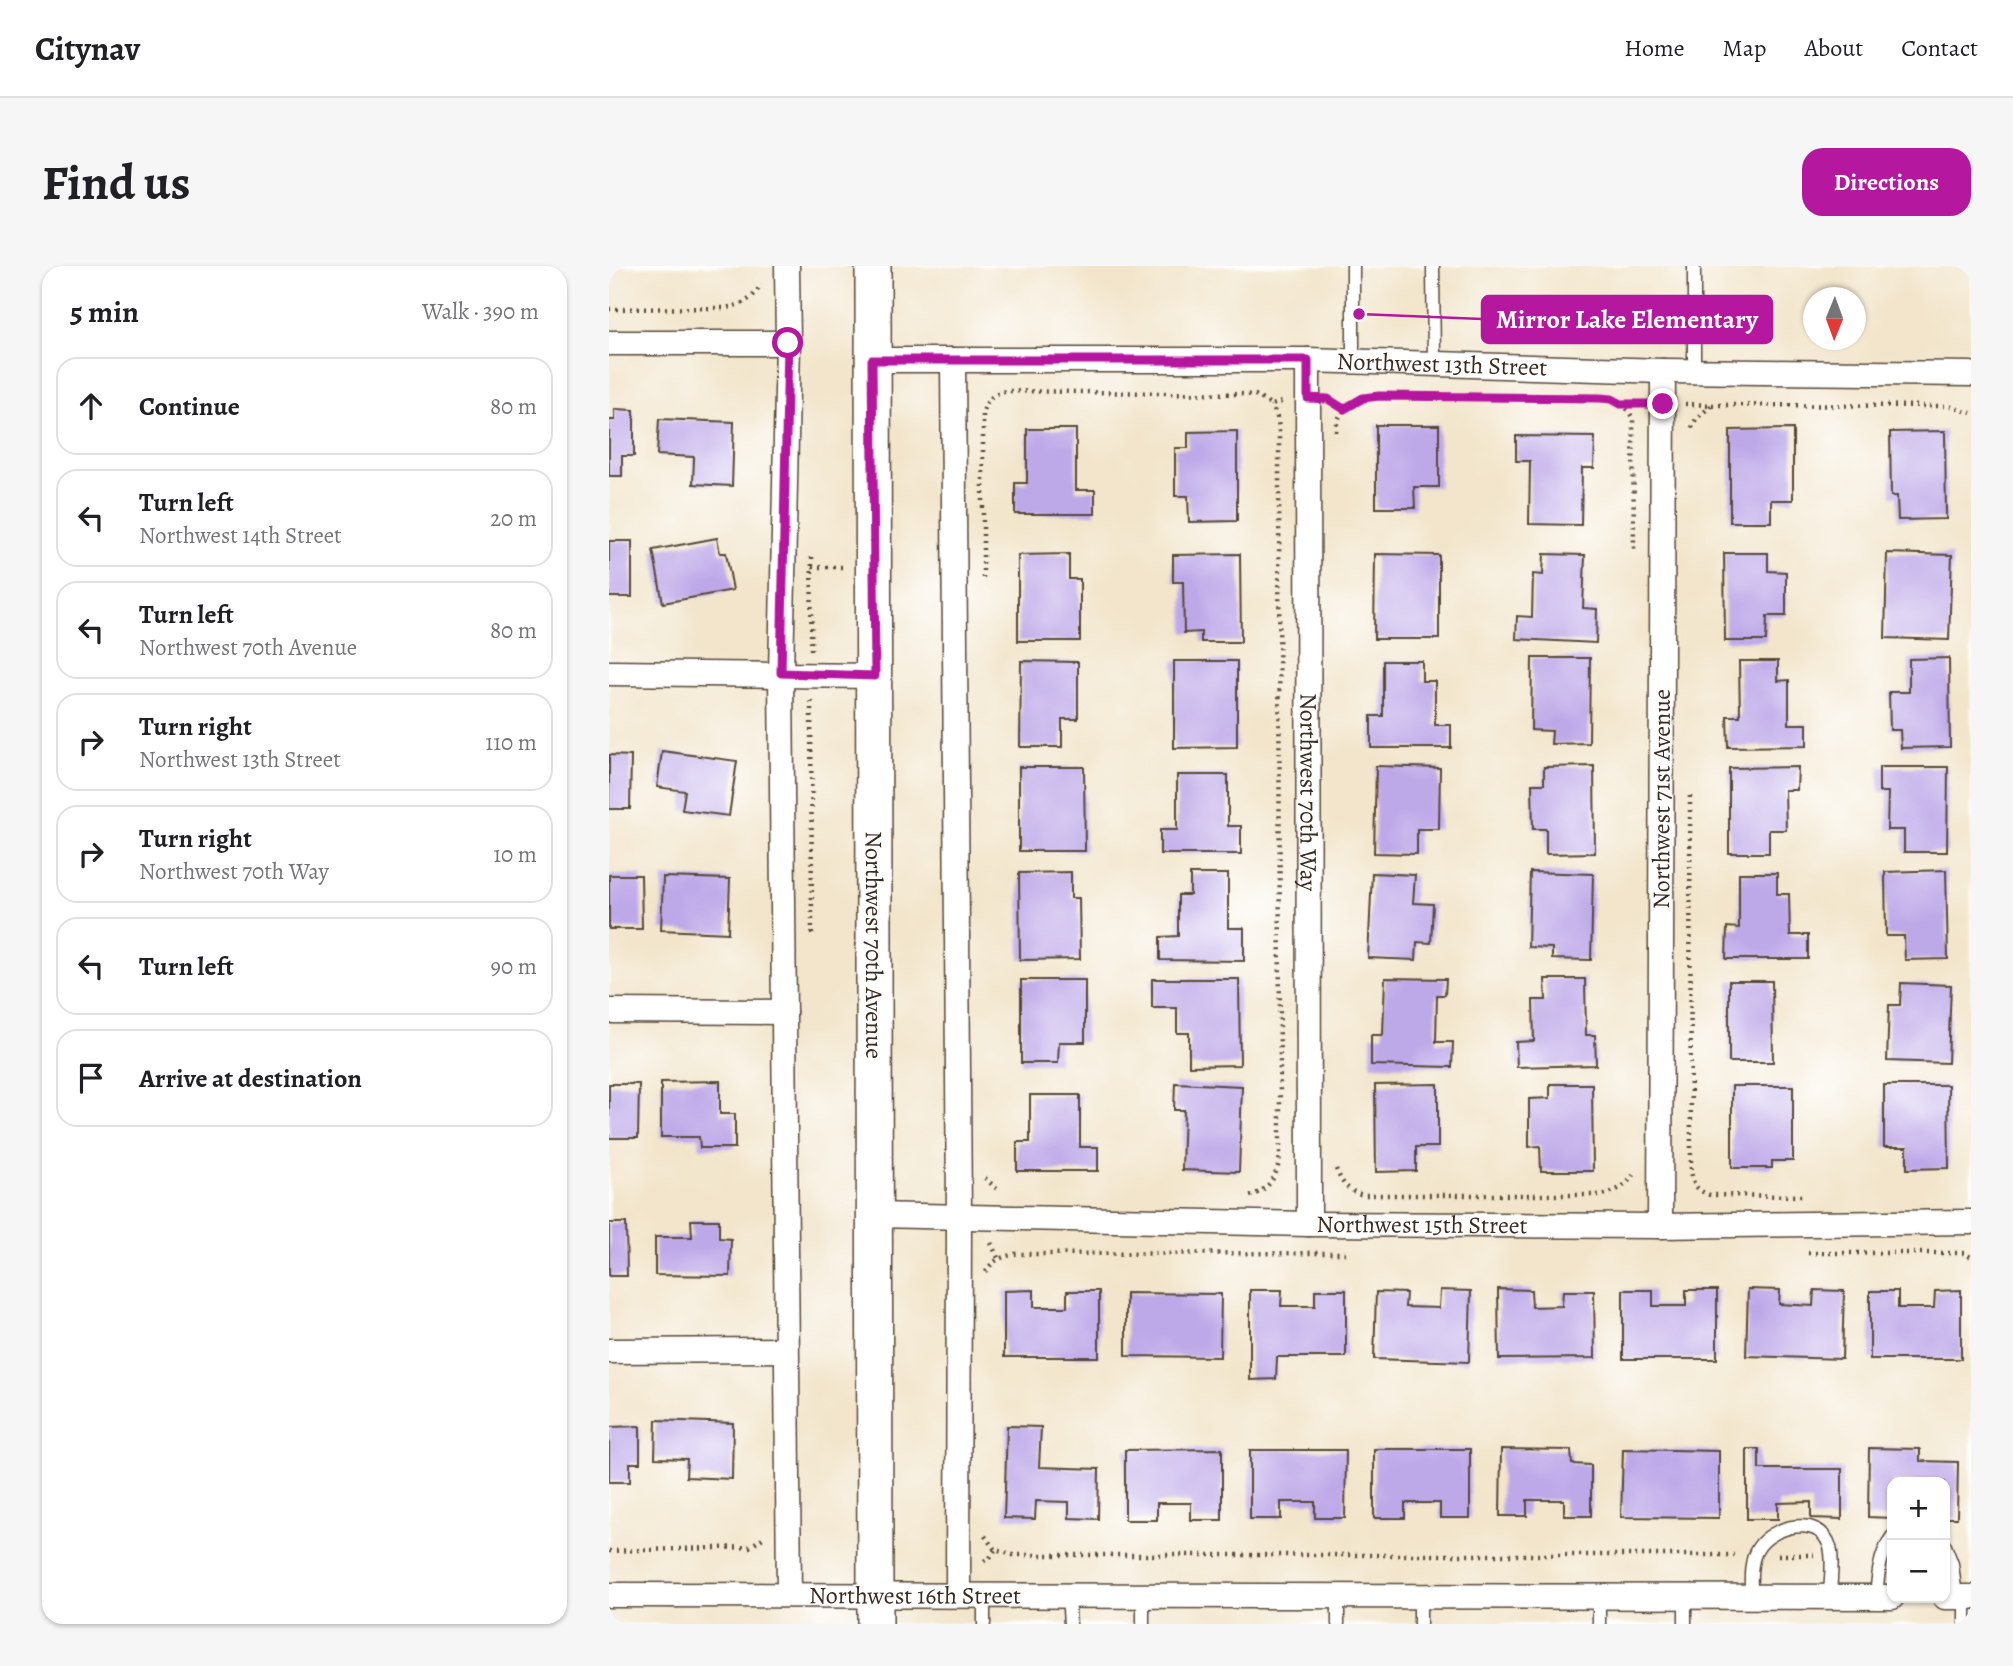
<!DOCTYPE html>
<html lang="en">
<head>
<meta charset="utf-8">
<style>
  body { margin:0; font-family:Alegreya,serif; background:#f6f6f6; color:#202124 }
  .controls { position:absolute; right:21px; bottom:21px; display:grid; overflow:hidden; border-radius:14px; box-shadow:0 2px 5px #0004 }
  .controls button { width:63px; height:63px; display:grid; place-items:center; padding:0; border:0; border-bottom:2px solid #e0e0e0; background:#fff; color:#202124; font:35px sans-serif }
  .compass { position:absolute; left:1194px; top:21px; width:63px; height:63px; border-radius:50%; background:#fff; box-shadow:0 2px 5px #0004; rotate:181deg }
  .stop { position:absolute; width:21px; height:21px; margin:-16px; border:5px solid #b5179e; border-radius:50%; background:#fff }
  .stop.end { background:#b5179e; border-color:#fff; box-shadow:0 2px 7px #0008 }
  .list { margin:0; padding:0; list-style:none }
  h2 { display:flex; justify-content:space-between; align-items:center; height:91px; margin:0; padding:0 28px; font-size:30px }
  h2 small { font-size:23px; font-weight:400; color:#757577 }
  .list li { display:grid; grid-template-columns:46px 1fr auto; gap:21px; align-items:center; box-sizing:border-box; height:98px; margin:0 14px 14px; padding:0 14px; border:2px solid #e0e0e0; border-radius:21px }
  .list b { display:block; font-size:26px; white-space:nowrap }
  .list p { margin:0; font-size:23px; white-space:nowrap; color:#757577 }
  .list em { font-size:23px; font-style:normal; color:#757577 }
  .icon { flex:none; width:38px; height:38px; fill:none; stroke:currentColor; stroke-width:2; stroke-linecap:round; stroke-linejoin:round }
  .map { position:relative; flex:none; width:1362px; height:1358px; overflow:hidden; border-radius:21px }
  header { display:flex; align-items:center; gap:42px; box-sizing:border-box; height:98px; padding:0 35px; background:#fff; border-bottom:2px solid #e0e0e0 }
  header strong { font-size:33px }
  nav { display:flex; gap:38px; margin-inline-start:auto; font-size:24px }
  .intro { display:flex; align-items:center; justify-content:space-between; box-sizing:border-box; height:168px; padding:0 42px }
  h1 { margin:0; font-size:49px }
  .button { padding:18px 32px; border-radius:21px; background:#b5179e; color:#fff; font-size:24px; font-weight:700 }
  main { display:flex; gap:42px; padding:0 42px }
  aside { flex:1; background:#fff; border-radius:21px; box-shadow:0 2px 5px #0004 }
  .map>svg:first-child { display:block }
  .building { fill:#bea9e8 }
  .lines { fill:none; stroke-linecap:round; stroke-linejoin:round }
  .lane-casing { stroke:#564638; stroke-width:15 }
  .street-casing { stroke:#564638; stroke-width:27 }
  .secondary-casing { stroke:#564638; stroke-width:38 }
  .path { stroke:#564638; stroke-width:4.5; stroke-dasharray:2 5; stroke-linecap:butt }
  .lane { stroke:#fff; stroke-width:12 }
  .street { stroke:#fff; stroke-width:24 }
  .secondary { stroke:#fff; stroke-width:35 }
  .route { stroke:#b5179e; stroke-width:9 }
  .labels { text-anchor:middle; stroke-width:6; stroke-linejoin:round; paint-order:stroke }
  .street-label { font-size:24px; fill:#3b2a1e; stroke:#fff }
  .leader { fill:none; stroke:#b5179e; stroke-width:2.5 }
  .callout-dot { fill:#b5179e; stroke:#fff; stroke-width:2.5 }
  .callout { fill:#b5179e; stroke:#b5179e; stroke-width:2.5 }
  .callout-label { font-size:26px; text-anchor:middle; font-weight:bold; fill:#fff }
</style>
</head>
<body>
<header>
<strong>Citynav</strong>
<nav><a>Home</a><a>Map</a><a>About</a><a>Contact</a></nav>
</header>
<div class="intro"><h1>Find us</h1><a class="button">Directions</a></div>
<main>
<aside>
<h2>5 min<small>Walk · 390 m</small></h2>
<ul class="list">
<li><svg class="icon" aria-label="ahead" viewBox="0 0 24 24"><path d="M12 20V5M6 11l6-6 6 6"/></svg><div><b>Continue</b></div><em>80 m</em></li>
<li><svg class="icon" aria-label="left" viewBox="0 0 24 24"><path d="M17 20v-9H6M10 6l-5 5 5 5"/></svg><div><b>Turn left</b><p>Northwest 14th Street</p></div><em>20 m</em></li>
<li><svg class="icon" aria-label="left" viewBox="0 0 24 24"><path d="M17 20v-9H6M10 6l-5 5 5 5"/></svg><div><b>Turn left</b><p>Northwest 70th Avenue</p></div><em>80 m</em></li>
<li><svg class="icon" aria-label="right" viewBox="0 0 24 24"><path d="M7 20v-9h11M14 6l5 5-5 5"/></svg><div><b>Turn right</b><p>Northwest 13th Street</p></div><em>110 m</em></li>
<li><svg class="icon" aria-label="right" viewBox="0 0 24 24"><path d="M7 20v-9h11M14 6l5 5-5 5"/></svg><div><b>Turn right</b><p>Northwest 70th Way</p></div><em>10 m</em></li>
<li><svg class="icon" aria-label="left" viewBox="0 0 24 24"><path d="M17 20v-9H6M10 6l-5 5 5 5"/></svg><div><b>Turn left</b></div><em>90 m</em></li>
<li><svg class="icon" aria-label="arrive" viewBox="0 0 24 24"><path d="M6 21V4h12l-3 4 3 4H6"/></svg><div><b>Arrive at destination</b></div></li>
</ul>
</aside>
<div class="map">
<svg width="1362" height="1358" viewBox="0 0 1362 1358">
  <rect width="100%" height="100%" fill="#fff"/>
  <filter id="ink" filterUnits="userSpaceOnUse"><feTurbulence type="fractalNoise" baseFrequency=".0143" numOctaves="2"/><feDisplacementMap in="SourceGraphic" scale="14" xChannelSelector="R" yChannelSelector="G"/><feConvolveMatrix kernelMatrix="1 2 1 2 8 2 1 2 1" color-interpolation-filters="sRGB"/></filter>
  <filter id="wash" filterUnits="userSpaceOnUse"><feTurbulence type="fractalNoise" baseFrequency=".00686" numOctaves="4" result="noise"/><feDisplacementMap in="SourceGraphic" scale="28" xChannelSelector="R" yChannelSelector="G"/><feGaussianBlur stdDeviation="1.57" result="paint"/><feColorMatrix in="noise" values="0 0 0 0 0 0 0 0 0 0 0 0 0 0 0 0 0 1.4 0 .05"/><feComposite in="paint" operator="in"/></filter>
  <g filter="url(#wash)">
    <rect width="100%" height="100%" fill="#f2e5cb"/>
    <g id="blocks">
      <path class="building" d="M 6,143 L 25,144 L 25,190 L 13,190 L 13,210 L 0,210 L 0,154 L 6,154 Z
        M 50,153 L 125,156 L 123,220 L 84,218 L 85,191 L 48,189 Z
        M 767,159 L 830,159 L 830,221 L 805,221 L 806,242 L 767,242 Z
        M 418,163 L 467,163 L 467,224 L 486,224 L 486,248 L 406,248 L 406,217 L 418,217 Z
        M 1184,163 L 1184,234 L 1162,234 L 1162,256 L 1121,256 L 1121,164 Z
        M 628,165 L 628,255 L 580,256 L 579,230 L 566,230 L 566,182 L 579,182 L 579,166 Z
        M 1336,165 L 1337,253 L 1289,254 L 1288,230 L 1282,230 L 1281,166 Z
        M 907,170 L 986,171 L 985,202 L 973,202 L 972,259 L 920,258 L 921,195 L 907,195 Z
        M 108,272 L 111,287 L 117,287 L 124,324 L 54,337 L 44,284 Z
        M 0,275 L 23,275 L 23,331 L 0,331 Z
        M 1115,287 L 1159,287 L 1159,305 L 1177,306 L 1177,350 L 1158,350 L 1157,375 L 1116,375 Z
        M 1278,287 L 1343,289 L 1340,374 L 1276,372 Z
        M 460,288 L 460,313 L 471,313 L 471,375 L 409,375 L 409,289 Z
        M 631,288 L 632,376 L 592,376 L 592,366 L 575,367 L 574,316 L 564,316 L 564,289 Z
        M 766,288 L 830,289 L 830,373 L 765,373 Z
        M 935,288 L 976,289 L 974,342 L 988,343 L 987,377 L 907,373 L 908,350 L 923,351 L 924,308 L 934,309 Z
        M 923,392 L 981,392 L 980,477 L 942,478 L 943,465 L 922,464 Z
        M 1340,392 L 1341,481 L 1292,482 L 1291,464 L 1281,464 L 1280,426 L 1300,426 L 1300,393 Z
        M 412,395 L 469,396 L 469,453 L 453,453 L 453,481 L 411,481 Z
        M 565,395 L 628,395 L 628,481 L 565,482 Z
        M 774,395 L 813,395 L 813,415 L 826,415 L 826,459 L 842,459 L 842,482 L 762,482 L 762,450 L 774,450 Z
        M 1130,395 L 1169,395 L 1169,415 L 1180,414 L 1180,458 L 1198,458 L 1198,480 L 1119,481 L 1118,450 L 1131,450 Z
        M 53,485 L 128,495 L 120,550 L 73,544 L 76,525 L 48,521 Z
        M 0,489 L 22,490 L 21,543 L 0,543 Z
        M 767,500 L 831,502 L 830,563 L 808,563 L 808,588 L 765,587 Z
        M 985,500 L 986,587 L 937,588 L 937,563 L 924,563 L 923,518 L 935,518 L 935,501 Z
        M 410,501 L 475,501 L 476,585 L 410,585 Z
        M 1189,501 L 1188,524 L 1176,524 L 1177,564 L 1160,564 L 1160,587 L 1120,587 L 1120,502 Z
        M 1270,501 L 1339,501 L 1338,586 L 1295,586 L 1295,564 L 1278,564 L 1279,526 L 1270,526 Z
        M 568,509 L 619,509 L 619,560 L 632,560 L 632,588 L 551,588 L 551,564 L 568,564 Z
        M 1337,604 L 1339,693 L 1296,694 L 1295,670 L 1277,670 L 1276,606 Z
        M 462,606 L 462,632 L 470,632 L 471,693 L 411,694 L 410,607 Z
        M 921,606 L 984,608 L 982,694 L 943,693 L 943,682 L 919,681 Z
        M 763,607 L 806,609 L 804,637 L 824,638 L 822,677 L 808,676 L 807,694 L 759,692 Z
        M 1130,607 L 1168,607 L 1168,628 L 1180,628 L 1181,669 L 1199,669 L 1199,693 L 1117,693 L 1118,661 L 1130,662 Z
        M 581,608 L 619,608 L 619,662 L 635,662 L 635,695 L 551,694 L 551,671 L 569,670 L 569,629 L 581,629 Z
        M 0,609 L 32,609 L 33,663 L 0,663 Z
        M 54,611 L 121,613 L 119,667 L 52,664 Z
        M 776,712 L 837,713 L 836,729 L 828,729 L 827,776 L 844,776 L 843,801 L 762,799 L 762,769 L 774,769 Z
        M 543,713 L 630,713 L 631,799 L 580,800 L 580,767 L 568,767 L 568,742 L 543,742 Z
        M 936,713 L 976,713 L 977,769 L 986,769 L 987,799 L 908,801 L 907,776 L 925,775 L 924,734 L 937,734 Z
        M 412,714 L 476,714 L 476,776 L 450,776 L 449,797 L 412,797 Z
        M 1120,715 L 1163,715 L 1164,796 L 1120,796 Z
        M 1292,717 L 1342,719 L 1339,797 L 1278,795 L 1280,739 L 1291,739 Z
        M 111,815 L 111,848 L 126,848 L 126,882 L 91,882 L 90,871 L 52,871 L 52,816 Z
        M 566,817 L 633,820 L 630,906 L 573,904 L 575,844 L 565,844 Z
        M 0,818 L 30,818 L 29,872 L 0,872 Z
        M 829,818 L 829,881 L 807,881 L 807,905 L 767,906 L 766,819 Z
        M 941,818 L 983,818 L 984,905 L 932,905 L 931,880 L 920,881 L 920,833 L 941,832 Z
        M 1275,819 L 1339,819 L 1340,902 L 1298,903 L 1298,881 L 1275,881 Z
        M 1123,820 L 1184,820 L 1184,895 L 1163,895 L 1163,902 L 1123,902 Z
        M 421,829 L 471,829 L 471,881 L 489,881 L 489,905 L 408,905 L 408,876 L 421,876 Z
        M 82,954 L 110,954 L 110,972 L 122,973 L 121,1010 L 46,1009 L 46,971 L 83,971 Z
        M 0,957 L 17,957 L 18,1010 L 0,1010 Z
        M 889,1023 L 922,1024 L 923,1041 L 953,1040 L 954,1025 L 985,1025 L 986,1092 L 890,1093 Z
        M 1139,1023 L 1171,1024 L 1170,1038 L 1204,1040 L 1205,1024 L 1235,1025 L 1233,1093 L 1137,1090 Z
        M 425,1024 L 425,1041 L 458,1041 L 458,1025 L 490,1025 L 490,1091 L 395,1091 L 395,1025 Z
        M 641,1024 L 673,1024 L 672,1040 L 706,1040 L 706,1024 L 737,1024 L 737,1091 L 668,1091 L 667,1113 L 641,1114 Z
        M 831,1024 L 862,1025 L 860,1096 L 765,1093 L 767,1026 L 797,1027 L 796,1041 L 830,1042 Z
        M 1014,1024 L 1044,1024 L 1044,1040 L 1077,1040 L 1077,1024 L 1108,1024 L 1108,1093 L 1014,1093 Z
        M 1352,1024 L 1352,1093 L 1261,1093 L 1261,1025 L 1289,1025 L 1289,1042 L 1325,1042 L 1326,1025 Z
        M 517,1027 L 612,1028 L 611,1091 L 517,1090 Z
        M 47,1154 L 124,1157 L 123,1213 L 77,1211 L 78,1193 L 46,1192 Z
        M 31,1160 L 31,1197 L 21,1197 L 21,1216 L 0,1216 L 0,1161 Z
        M 398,1160 L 432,1161 L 430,1201 L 490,1203 L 489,1253 L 460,1252 L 460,1236 L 427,1235 L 426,1253 L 395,1252 Z
        M 1260,1182 L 1311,1183 L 1311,1195 L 1349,1196 L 1348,1252 L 1336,1252 L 1336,1216 L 1283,1216 L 1283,1252 L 1259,1251 Z
        M 613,1183 L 613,1254 L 582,1254 L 582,1237 L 548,1237 L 548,1254 L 516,1254 L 516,1184 Z
        M 765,1183 L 861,1183 L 861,1252 L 831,1252 L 831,1237 L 796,1237 L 796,1252 L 765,1252 Z
        M 892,1183 L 962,1184 L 963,1198 L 982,1199 L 982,1250 L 955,1250 L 955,1234 L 918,1234 L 918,1250 L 891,1250 Z
        M 1014,1183 L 1110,1185 L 1110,1252 L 1012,1251 Z
        M 1138,1183 L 1150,1183 L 1150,1203 L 1233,1203 L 1233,1253 L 1202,1252 L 1202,1236 L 1169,1237 L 1169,1253 L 1138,1253 Z
        M 641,1184 L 737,1184 L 736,1252 L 706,1252 L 706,1236 L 672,1236 L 672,1253 L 641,1253 Z"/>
    </g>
  </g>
  <g filter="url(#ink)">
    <use href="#blocks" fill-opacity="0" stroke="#564638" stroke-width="2"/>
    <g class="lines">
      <g class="lane-casing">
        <path id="lane" d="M 824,0 L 825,98
          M 1085,0 L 1085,105
          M 744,96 L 744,0
          M 1336,1280 L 1343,1298 L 1347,1331
          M 375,1329 L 375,1358
          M 459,1329 L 461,1358
          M 729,1329 L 729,1358
          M 1076,1331 L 1076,1358
          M 1142,1331 C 1142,1316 1140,1295 1149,1282 C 1163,1260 1211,1247 1221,1281 C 1225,1296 1221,1316 1221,1331
          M 1267,1331 C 1269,1310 1270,1289 1283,1271
          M 1356,1331 L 1356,1358
          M 534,1358 L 534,1329
          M 811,1358 L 811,1330
          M 990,1358 L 990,1330"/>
      </g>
      <g class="street-casing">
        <g id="street">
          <path d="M 178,0 L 179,77 L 172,407 L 180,1328"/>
          <path d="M 0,77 L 179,77"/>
          <path id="s1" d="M 263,94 L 699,94 L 1054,105 L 1362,108"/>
          <path d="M 344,94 L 350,951 L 349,1329"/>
          <path id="s2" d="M 699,94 L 700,958"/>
          <path d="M 0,407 L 266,410"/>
          <path d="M 0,745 L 175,746"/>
          <path id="s3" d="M 265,949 L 700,958 L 1051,960 L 1362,956"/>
          <path id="s4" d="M 1051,960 L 1054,105"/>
          <path d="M 0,1085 L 177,1084"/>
          <path id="s5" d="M 0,1329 L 1283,1331"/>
          <path d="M 1336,1331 L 1362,1331"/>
        </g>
      </g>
      <g class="secondary-casing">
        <g id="secondary">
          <path id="s6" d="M 264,0 L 266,1358"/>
        </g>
      </g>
      <path class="path" d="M 0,43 L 117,42 C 134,38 144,34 152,18
        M 1012,138 L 1019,144 L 1024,153 L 1025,285
        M 1076,138 L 1103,139 L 1087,153 L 1082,164
        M 1103,139 L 1340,140 L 1362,147
        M 727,166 C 728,140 747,133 770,130 L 991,132 C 1006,133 1013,138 1029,138
        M 203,301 L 234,301
        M 374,312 L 374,146 C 378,133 383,129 396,125 L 631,128 L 646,129 L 663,139 L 675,135
        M 202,384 L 203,291
        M 202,435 L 203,668
        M 1081,530 L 1082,904 C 1084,919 1087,924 1101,929 L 1197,930
        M 727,903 C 733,918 740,926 755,929 L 993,929 C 1005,926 1017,921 1024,909
        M 376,912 L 390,925
        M 641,930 C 661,924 669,908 671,889 L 670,166 L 669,154 L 663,139
        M 382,977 L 389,992
        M 1199,987 L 1354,987 L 1362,991
        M 377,1006 C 383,994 393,991 406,988 L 738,987
        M 376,1270 L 386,1284 L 404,1289 L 1125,1289
        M 0,1285 L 140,1281 L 154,1272
        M 1169,1289 L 1205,1289
        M 375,1295 L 381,1292 L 386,1284"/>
      <use href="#lane" class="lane"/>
      <use href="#street" class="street"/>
      <use href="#secondary" class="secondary"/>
    </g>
  </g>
  <g class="lines" filter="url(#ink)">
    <path class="route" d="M 179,77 L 172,407 L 266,410 L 263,94 L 699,94 L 699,132 L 719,133 L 735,143 L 754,132 L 770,130 L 991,132 L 1003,133 L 1012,138 L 1054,138"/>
  </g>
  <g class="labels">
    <g class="street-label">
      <text dy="8" stroke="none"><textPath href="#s1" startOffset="570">Northwest 13th Street</textPath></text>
      <text dy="8" stroke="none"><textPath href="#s2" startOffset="432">Northwest 70th Way</textPath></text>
      <text dy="8" stroke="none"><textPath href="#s4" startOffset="427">Northwest 71st Avenue</textPath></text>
      <text dy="8" stroke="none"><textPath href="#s6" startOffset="679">Northwest 70th Avenue</textPath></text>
      <text dy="8" stroke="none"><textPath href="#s3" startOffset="548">Northwest 15th Street</textPath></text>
      <text dy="8" stroke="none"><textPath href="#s5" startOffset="306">Northwest 16th Street</textPath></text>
    </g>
  </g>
  <path class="leader" d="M750 48L873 53"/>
  <circle class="callout-dot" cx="750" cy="48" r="7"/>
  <rect class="callout" x="873" y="30" width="290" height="47" rx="7"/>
  <g class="callout-label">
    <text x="1018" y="62">Mirror Lake Elementary</text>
  </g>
</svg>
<div class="controls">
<button>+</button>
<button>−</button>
</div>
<svg class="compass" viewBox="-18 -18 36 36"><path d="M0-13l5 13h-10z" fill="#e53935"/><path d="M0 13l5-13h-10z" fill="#757577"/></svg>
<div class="stop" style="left:179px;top:77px"></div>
<div class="stop end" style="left:1054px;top:138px"></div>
</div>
</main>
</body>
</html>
